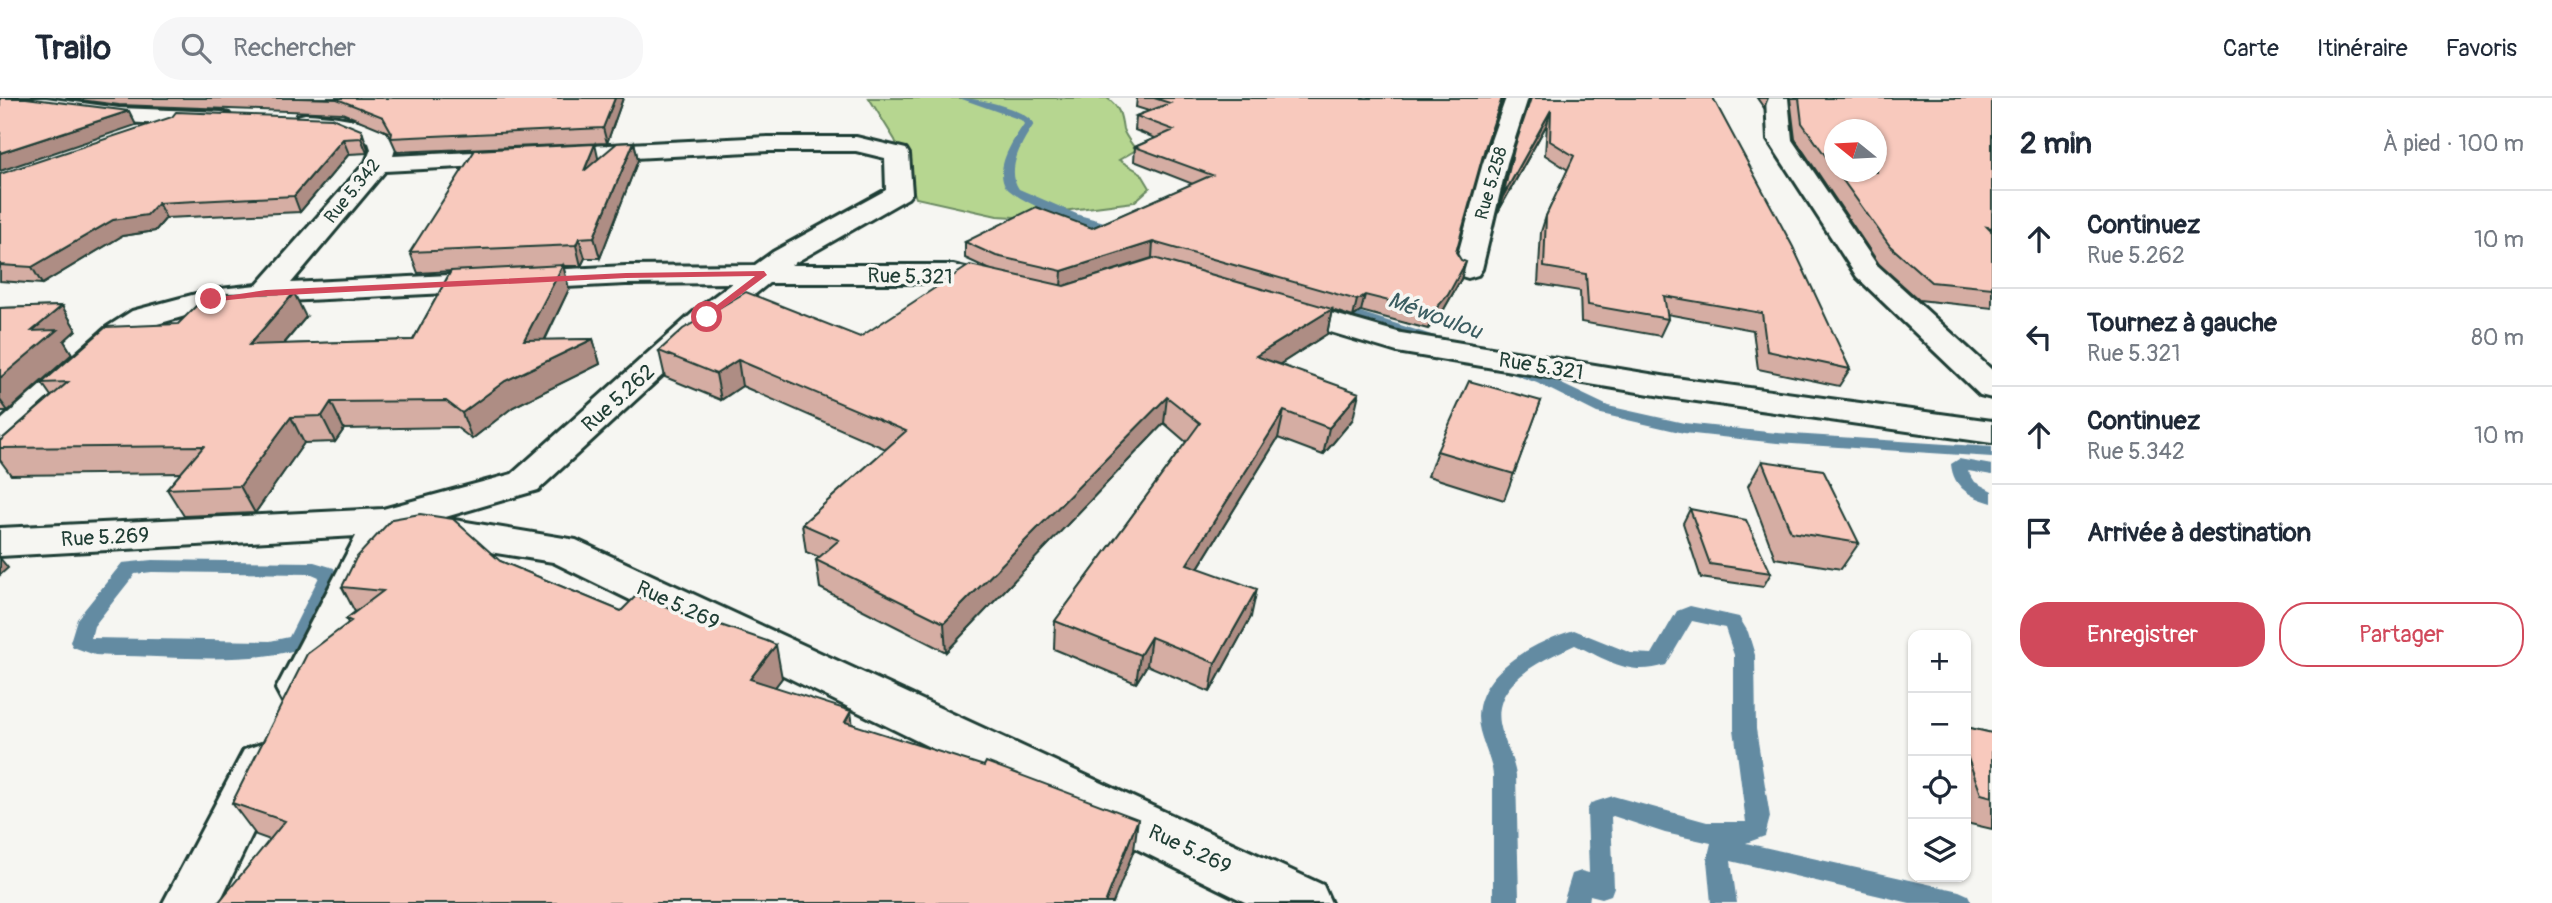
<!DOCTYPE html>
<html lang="fr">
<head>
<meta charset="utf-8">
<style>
  body { margin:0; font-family:Pangolin,sans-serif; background:#f6f6f7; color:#1f2937 }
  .controls { position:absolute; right:21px; bottom:21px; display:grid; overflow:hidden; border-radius:14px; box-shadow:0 2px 5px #0004 }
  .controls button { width:63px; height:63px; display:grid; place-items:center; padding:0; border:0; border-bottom:2px solid #e0e1e3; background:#fff; color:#1f2937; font:35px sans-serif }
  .compass { position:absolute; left:1824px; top:21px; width:63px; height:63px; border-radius:50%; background:#fff; box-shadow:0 2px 5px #0004; rotate:288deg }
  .stop { position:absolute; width:21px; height:21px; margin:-16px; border:5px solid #d1495b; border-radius:50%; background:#fff }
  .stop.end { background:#d1495b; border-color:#fff; box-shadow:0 2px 7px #0008 }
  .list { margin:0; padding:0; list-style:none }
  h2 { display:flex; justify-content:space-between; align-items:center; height:91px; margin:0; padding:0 28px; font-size:30px }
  h2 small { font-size:23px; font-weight:400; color:#747a83 }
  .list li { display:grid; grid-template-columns:46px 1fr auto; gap:21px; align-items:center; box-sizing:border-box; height:98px; padding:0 28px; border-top:2px solid #e0e1e3 }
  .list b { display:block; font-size:26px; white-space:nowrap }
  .list p { margin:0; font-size:23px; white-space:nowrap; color:#747a83 }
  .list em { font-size:23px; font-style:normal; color:#747a83 }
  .actions { display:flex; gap:14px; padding:21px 28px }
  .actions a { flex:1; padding:16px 0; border:2px solid #d1495b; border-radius:28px; text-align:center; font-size:24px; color:#d1495b }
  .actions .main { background:#d1495b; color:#fff }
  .icon { flex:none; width:38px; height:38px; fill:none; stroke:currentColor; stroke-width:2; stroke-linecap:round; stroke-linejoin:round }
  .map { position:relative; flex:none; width:1992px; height:805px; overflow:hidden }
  header { display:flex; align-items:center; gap:42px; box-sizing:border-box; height:98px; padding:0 35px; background:#fff; border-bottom:2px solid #e0e1e3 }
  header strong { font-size:33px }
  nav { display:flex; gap:38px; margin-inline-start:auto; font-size:24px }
  .search { width:490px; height:63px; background:#f6f6f7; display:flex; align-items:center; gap:18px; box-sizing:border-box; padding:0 24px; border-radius:28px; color:#747a83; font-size:26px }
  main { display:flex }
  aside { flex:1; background:#fff }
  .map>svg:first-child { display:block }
  .green { fill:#b6d690; stroke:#6a8a62; stroke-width:2 }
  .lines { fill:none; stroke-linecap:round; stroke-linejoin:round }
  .stream { fill:#638ba2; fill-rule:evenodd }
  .minor-casing { stroke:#1f3d34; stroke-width:6 }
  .minor { fill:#f6f6f2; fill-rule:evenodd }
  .wall { fill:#d5ada3; stroke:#1f3d34; stroke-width:2; fill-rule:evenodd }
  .shaded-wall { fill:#ae8d84; stroke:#1f3d34; stroke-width:2 }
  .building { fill:#f8c9bd; stroke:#1f3d34; stroke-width:2 }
  .route { fill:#d1495b }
  .labels { text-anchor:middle; stroke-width:7; stroke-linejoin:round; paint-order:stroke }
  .far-street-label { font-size:18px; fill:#1f3d34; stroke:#f6f6f2 }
  .street-label { font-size:21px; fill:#1f3d34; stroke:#f6f6f2 }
  .water-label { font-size:23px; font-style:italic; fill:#3c5e62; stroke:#f6f6f2 }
</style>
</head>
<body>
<header>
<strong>Trailo</strong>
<div class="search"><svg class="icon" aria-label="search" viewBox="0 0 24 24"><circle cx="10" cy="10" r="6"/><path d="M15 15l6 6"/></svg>Rechercher</div>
<nav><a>Carte</a><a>Itinéraire</a><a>Favoris</a></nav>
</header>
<main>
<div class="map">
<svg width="1992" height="805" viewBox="0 0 1992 805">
  <rect width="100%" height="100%" fill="#f6f6f2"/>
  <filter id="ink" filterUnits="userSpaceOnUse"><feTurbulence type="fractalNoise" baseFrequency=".0143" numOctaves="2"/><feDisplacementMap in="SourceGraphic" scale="14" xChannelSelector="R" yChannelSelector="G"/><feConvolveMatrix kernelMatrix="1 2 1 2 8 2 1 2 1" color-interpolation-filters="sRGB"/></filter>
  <g filter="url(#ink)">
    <path class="green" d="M 869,0 L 1107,0 C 1120,9 1121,18 1123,31 C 1125,38 1132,46 1136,52 L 1119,62 L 1141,75 L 1150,90 L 1134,104 L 1015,119 L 997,118 L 916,100 L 895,42 Z"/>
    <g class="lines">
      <path class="stream" d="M 959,0 C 978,0 1024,10 1034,26 C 1023,43 1005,71 1019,91 L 1079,117 L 1126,130 L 1126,136 C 1106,139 1012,104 1004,86 C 996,66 1014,41 1024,26 L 1021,22 Z
        M 1335,206 L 1447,242 L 1449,245 L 1447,248 L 1437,248 L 1330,213 L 1330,207 Z
        M 1501,263 L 1547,279 L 1608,308 L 1684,325 L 1777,335 L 1992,349 L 1992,359 L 1777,345 L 1684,335 L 1597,315 L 1537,285 L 1496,270 L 1494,267 Z
        M 1959,361 L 1992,367 L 1992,377 L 1968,373 L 1975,384 L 1992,393 L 1992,405 C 1971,399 1953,390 1951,366 Z
        M 152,462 L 314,464 L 334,470 L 337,479 L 303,550 C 249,567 172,558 115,558 L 95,557 L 73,549 L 70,544 L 77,521 L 122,465 ZM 152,474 L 312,476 L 319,479 L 289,539 L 270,543 L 91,540 L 94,528 L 135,476 Z
        M 1690,508 L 1739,519 L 1748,534 L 1755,557 L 1756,631 L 1770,719 L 1765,738 L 1746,745 L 1959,793 L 1968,797 L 1972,805 L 1910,805 L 1731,763 L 1737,805 L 1711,805 L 1707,762 L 1711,745 L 1665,735 L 1613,718 L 1611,719 L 1614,789 L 1611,797 L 1602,800 L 1590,797 L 1589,805 L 1563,805 L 1572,776 L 1581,773 L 1589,775 L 1587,712 L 1591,705 L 1613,698 L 1707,724 L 1746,724 L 1734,631 L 1734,557 L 1725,530 L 1692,523 L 1666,567 C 1629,579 1608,562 1575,547 C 1544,561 1493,583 1500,625 C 1503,643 1513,658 1516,677 L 1519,800 L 1519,805 L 1493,805 L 1493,677 C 1491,658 1478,638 1478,619 C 1479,572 1535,544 1574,532 L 1631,555 L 1652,556 L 1677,513 Z"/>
      <g class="minor-casing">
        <path id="minor" d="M 0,0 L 46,0 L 119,10 L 221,14 L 229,16 L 232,21 L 229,26 L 221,28 L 119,24 L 0,7 Z
          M 1506,0 L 1528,0 L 1507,65 L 1482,171 L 1478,177 L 1468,180 L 1458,177 L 1454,171 L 1483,65 Z
          M 1766,0 L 1788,0 L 1792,42 L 1877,167 L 1992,272 L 1992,300 L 1980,297 L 1857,179 L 1768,42 Z
          M 305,16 C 327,17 370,21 387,36 C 391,39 393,46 395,51 L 393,58 L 768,39 L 856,39 L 906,51 L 909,56 L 912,95 L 908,100 L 791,167 L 953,167 L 1015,182 L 1020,188 L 1015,194 L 1005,197 L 953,185 L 769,185 L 718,226 L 538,392 L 442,420 L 576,442 L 1323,787 L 1331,805 L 1247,805 L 553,464 L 395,439 L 315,604 L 299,609 L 283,604 L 276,591 L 356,438 L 0,458 L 0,430 L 383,411 L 512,376 L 696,212 L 732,185 L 626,186 L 266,204 L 213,210 L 154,227 L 129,243 L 13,350 L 0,353 L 0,323 L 107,229 L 132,213 L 211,192 L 257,187 L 366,64 L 371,51 L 369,45 L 341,33 L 297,28 L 294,23 L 297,18 ZM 768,53 L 856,53 L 885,60 L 886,92 L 773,154 L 755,167 L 626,168 L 291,185 L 385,73 Z
          M 1278,200 L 1401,235 L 1668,279 L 1992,323 L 1992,345 L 1668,299 L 1397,254 L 1267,215 L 1263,209 L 1267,203 Z
          M 261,646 L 278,652 L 286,666 L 219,805 L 163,805 L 244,652 Z"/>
      </g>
      <use href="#minor" class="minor"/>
    </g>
    <path class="wall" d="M 65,0 L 623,0 L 607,45 L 397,54 L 388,34 L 342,15 L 119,7 Z
      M 1137,0 L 1503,0 L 1482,61 L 1456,154 L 1461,181 L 1443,213 L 1428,231 L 1361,213 L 1353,219 L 1332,212 L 1327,236 L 1279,267 L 1353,321 L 1323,357 L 1278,340 L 1198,470 L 1251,519 L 1210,594 L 1147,567 L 1136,585 L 1054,551 L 1055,523 L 1186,344 L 1164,325 L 946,554 L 820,490 L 816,462 L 819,459 L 806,454 L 802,426 L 886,351 L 742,288 L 721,302 L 665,279 L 659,253 L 860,239 L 991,172 L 965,160 L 965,144 L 1092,130 L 1193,86 L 1134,63 L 1135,49 L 1155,40 L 1135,32 L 1136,18 L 1149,13 L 1136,9 Z
      M 1530,0 L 1713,0 L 1850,271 L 1839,288 L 1758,271 L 1753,232 L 1667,216 L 1668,221 L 1660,238 L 1581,224 L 1580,193 L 1538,186 L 1541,134 L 1546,118 L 1568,72 L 1545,57 L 1547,26 L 1498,114 L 1510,66 Z
      M 1757,0 L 1768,0 L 1764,10 Z
      M 1790,0 L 1992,0 L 1992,210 L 1919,202 L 1879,166 L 1795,41 ZM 1835,32 L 1877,74 L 1835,74 Z
      M 361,32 L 368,51 L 367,55 L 349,56 L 300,114 L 166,120 L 155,133 L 122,138 L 42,186 L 0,183 L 0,76 Z
      M 634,44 L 638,62 L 600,160 L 585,160 L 581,168 L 563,168 L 569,191 L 545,242 L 593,241 L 600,266 L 513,309 L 472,341 L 456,329 L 344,331 L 335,344 L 304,345 L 255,415 L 184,418 L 167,391 L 181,375 L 11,377 L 0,362 L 0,343 L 51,298 L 42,285 L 306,219 L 284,246 L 413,242 L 451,173 L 418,175 L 410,154 Z
      M 62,208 L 76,232 L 64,243 L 72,256 L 8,313 L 0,313 L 0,210 Z
      M 1541,303 L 1504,402 L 1428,378 L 1437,353 Z
      M 1762,363 L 1859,445 L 1841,471 L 1775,460 L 1748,388 Z
      M 1690,411 L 1771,475 L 1763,489 L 1701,480 L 1683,425 Z
      M 500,463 L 782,580 L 775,589 L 852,626 L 1134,752 L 270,742 L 256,737 L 232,705 L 348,525 L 346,521 L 355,514 L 342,489 Z
      M 1966,629 L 1992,635 L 1992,731 L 1966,725 Z"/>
    <path class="shaded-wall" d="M 615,0 L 623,0 L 607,45 L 603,30 Z
      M 1502,0 L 1503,0 L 1481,64 L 1485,50 Z
      M 1551,12 L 1547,26 L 1498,114 L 1503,98 Z
      M 129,13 L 136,27 L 0,73 L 0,55 Z
      M 363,36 L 368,51 L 367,55 L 361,40 Z
      M 343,41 L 349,56 L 300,114 L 294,98 Z
      M 634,44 L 638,62 L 600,160 L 594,139 Z
      M 595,46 L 599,64 L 584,73 Z
      M 158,105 L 166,120 L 155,133 L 122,138 L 42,186 L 32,169 L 113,122 Z
      M 579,140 L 585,160 L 581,168 L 576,147 Z
      M 1153,144 L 1152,160 L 1061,189 L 1062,173 Z
      M 1466,164 L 1461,181 L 1443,213 L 1428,231 L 1433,214 Z
      M 563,167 L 569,191 L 532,268 L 524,242 Z
      M 294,195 L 306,219 L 262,272 L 249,247 Z
      M 1365,197 L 1361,213 L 1353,219 L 1357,202 Z
      M 62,208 L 76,232 L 64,243 L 72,256 L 8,313 L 0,302 L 0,280 L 32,233 Z
      M 1332,211 L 1327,236 L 1252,284 L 1256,258 Z
      M 593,241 L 600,266 L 513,309 L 472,341 L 462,315 L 505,283 Z
      M 738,262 L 742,288 L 721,302 L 716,276 Z
      M 1359,295 L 1353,321 L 1323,357 L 1329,330 Z
      M 1167,299 L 1164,325 L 946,554 L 944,525 Z
      M 331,304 L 344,331 L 335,344 L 322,318 Z
      M 1284,313 L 1278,340 L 1183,494 L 1187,466 Z
      M 291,319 L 304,345 L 255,415 L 240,388 Z
      M 0,460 L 8,470 L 0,477 Z
      M 1257,491 L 1251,519 L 1210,594 L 1215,565 Z
      M 1151,539 L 1147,567 L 1136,585 L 1140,557 Z
      M 776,547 L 782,580 L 757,613 L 750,581 Z
      M 851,613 L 855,645 L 845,624 Z
      M 1138,721 L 1134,752 L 1113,805 L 1105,805 Z"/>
    <path class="building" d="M 0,0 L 26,0 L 129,13 L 0,55 Z
      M 298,0 L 615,0 L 603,30 L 391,40 L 392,35 L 383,19 L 337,1 Z
      M 1154,0 L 1502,0 L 1485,50 L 1456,154 L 1461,162 L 1466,164 L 1448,197 L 1433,214 L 1365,197 L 1357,202 L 1153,144 L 1062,173 L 996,158 L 965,144 L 1036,109 L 1092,130 L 1212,77 L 1135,49 L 1174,32 L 1136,18 L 1170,5 Z
      M 1531,0 L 1713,0 L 1793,149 L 1850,271 L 1767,253 L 1762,215 L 1664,198 L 1668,221 L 1588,207 L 1586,176 L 1544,169 L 1546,118 L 1574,58 L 1550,43 L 1551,12 L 1503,98 L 1514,51 Z
      M 1799,0 L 1992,0 L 1992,130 L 1987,129 L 1992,134 L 1992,190 L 1931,184 L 1890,148 L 1837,74 L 1877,74 L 1877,32 L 1835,32 L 1835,71 L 1802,25 Z
      M 176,14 L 332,20 L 361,32 L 363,36 L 361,40 L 343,41 L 294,98 L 158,105 L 147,117 L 113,122 L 32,169 L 0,167 L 0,76 L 172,19 Z
      M 634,44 L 594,139 L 579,140 L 576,147 L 410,154 L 475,52 L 595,46 L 584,73 L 617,45 Z
      M 1154,160 L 1332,211 L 1256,258 L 1359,295 L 1329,330 L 1284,313 L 1187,466 L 1257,491 L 1215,565 L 1151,539 L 1140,557 L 1055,523 L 1200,325 L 1167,299 L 944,525 L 816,462 L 839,442 L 802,426 L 906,333 L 738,262 L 716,276 L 659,253 L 683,231 L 746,194 L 860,239 L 970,167 L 1064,188 Z
      M 563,167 L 524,242 L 593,241 L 505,283 L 462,315 L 446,303 L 331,304 L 322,318 L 291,319 L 240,388 L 167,391 L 204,348 L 0,350 L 0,343 L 68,284 L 42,285 L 106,229 L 178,226 L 202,202 L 221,196 L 294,195 L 249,247 L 413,242 L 451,173 Z
      M 62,208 L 32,233 L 57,232 L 0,280 L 0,210 Z
      M 1469,283 L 1541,303 L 1514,376 L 1437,353 Z
      M 1762,363 L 1823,372 L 1859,445 L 1791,434 Z
      M 1690,411 L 1746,422 L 1771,475 L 1710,466 Z
      M 420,416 L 453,421 L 500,463 L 621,513 L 636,498 L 767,543 L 776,547 L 750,581 L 851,613 L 845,624 L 984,668 L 986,664 L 1138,721 L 1105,805 L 218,805 L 285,723 L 232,705 L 307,556 L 351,523 L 346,521 L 383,493 L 342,489 L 356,460 L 392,421 Z
      M 1966,629 L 1992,635 L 1992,699 L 1981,696 L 1966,655 Z"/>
  </g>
  <path class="route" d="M 764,173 L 767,177 L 707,222 L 704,221 L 704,217 L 755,178 L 626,180 L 266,198 L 211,204 L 207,201 L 266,192 L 626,175 Z"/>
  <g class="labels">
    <g class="far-street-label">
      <text transform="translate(1491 85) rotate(-74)" y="6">Rue 5.258</text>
      <text transform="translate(352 93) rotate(-51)" y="6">Rue 5.342</text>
    </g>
    <g class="street-label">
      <text transform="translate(910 178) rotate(1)" y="7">Rue 5.321</text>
      <text transform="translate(1541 268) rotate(9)" y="7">Rue 5.321</text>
      <text transform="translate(618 300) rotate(-42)" y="7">Rue 5.262</text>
      <text transform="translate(105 439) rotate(-3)" y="7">Rue 5.269</text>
      <text transform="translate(678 507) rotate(25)" y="7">Rue 5.269</text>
      <text transform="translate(1190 751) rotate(25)" y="7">Rue 5.269</text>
    </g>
    <g class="water-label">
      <text transform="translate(1435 217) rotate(20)" y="8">Méwoulou</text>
    </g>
  </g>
</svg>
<div class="controls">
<button>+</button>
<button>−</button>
<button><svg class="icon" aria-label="locate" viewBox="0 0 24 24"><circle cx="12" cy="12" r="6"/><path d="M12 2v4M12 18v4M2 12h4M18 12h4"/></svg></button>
<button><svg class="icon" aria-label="layers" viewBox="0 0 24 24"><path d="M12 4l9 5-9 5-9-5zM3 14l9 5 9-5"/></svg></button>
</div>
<svg class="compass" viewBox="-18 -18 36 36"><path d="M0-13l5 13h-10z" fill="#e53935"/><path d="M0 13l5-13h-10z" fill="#747a83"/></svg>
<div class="stop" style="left:707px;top:219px"></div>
<div class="stop end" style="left:211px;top:201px"></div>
</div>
<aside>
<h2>2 min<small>À pied · 100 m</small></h2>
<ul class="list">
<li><svg class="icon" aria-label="ahead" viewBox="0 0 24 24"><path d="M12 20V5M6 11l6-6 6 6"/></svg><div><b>Continuez</b><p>Rue 5.262</p></div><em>10 m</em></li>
<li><svg class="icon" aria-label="left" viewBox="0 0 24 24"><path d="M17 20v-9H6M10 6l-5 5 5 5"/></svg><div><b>Tournez à gauche</b><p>Rue 5.321</p></div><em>80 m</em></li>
<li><svg class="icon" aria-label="ahead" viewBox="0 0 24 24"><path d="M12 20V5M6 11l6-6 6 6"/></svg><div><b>Continuez</b><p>Rue 5.342</p></div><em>10 m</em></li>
<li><svg class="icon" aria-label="arrive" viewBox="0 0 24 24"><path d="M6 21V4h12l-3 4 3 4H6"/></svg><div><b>Arrivée à destination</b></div></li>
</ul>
<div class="actions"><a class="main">Enregistrer</a><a>Partager</a></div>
</aside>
</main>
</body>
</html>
